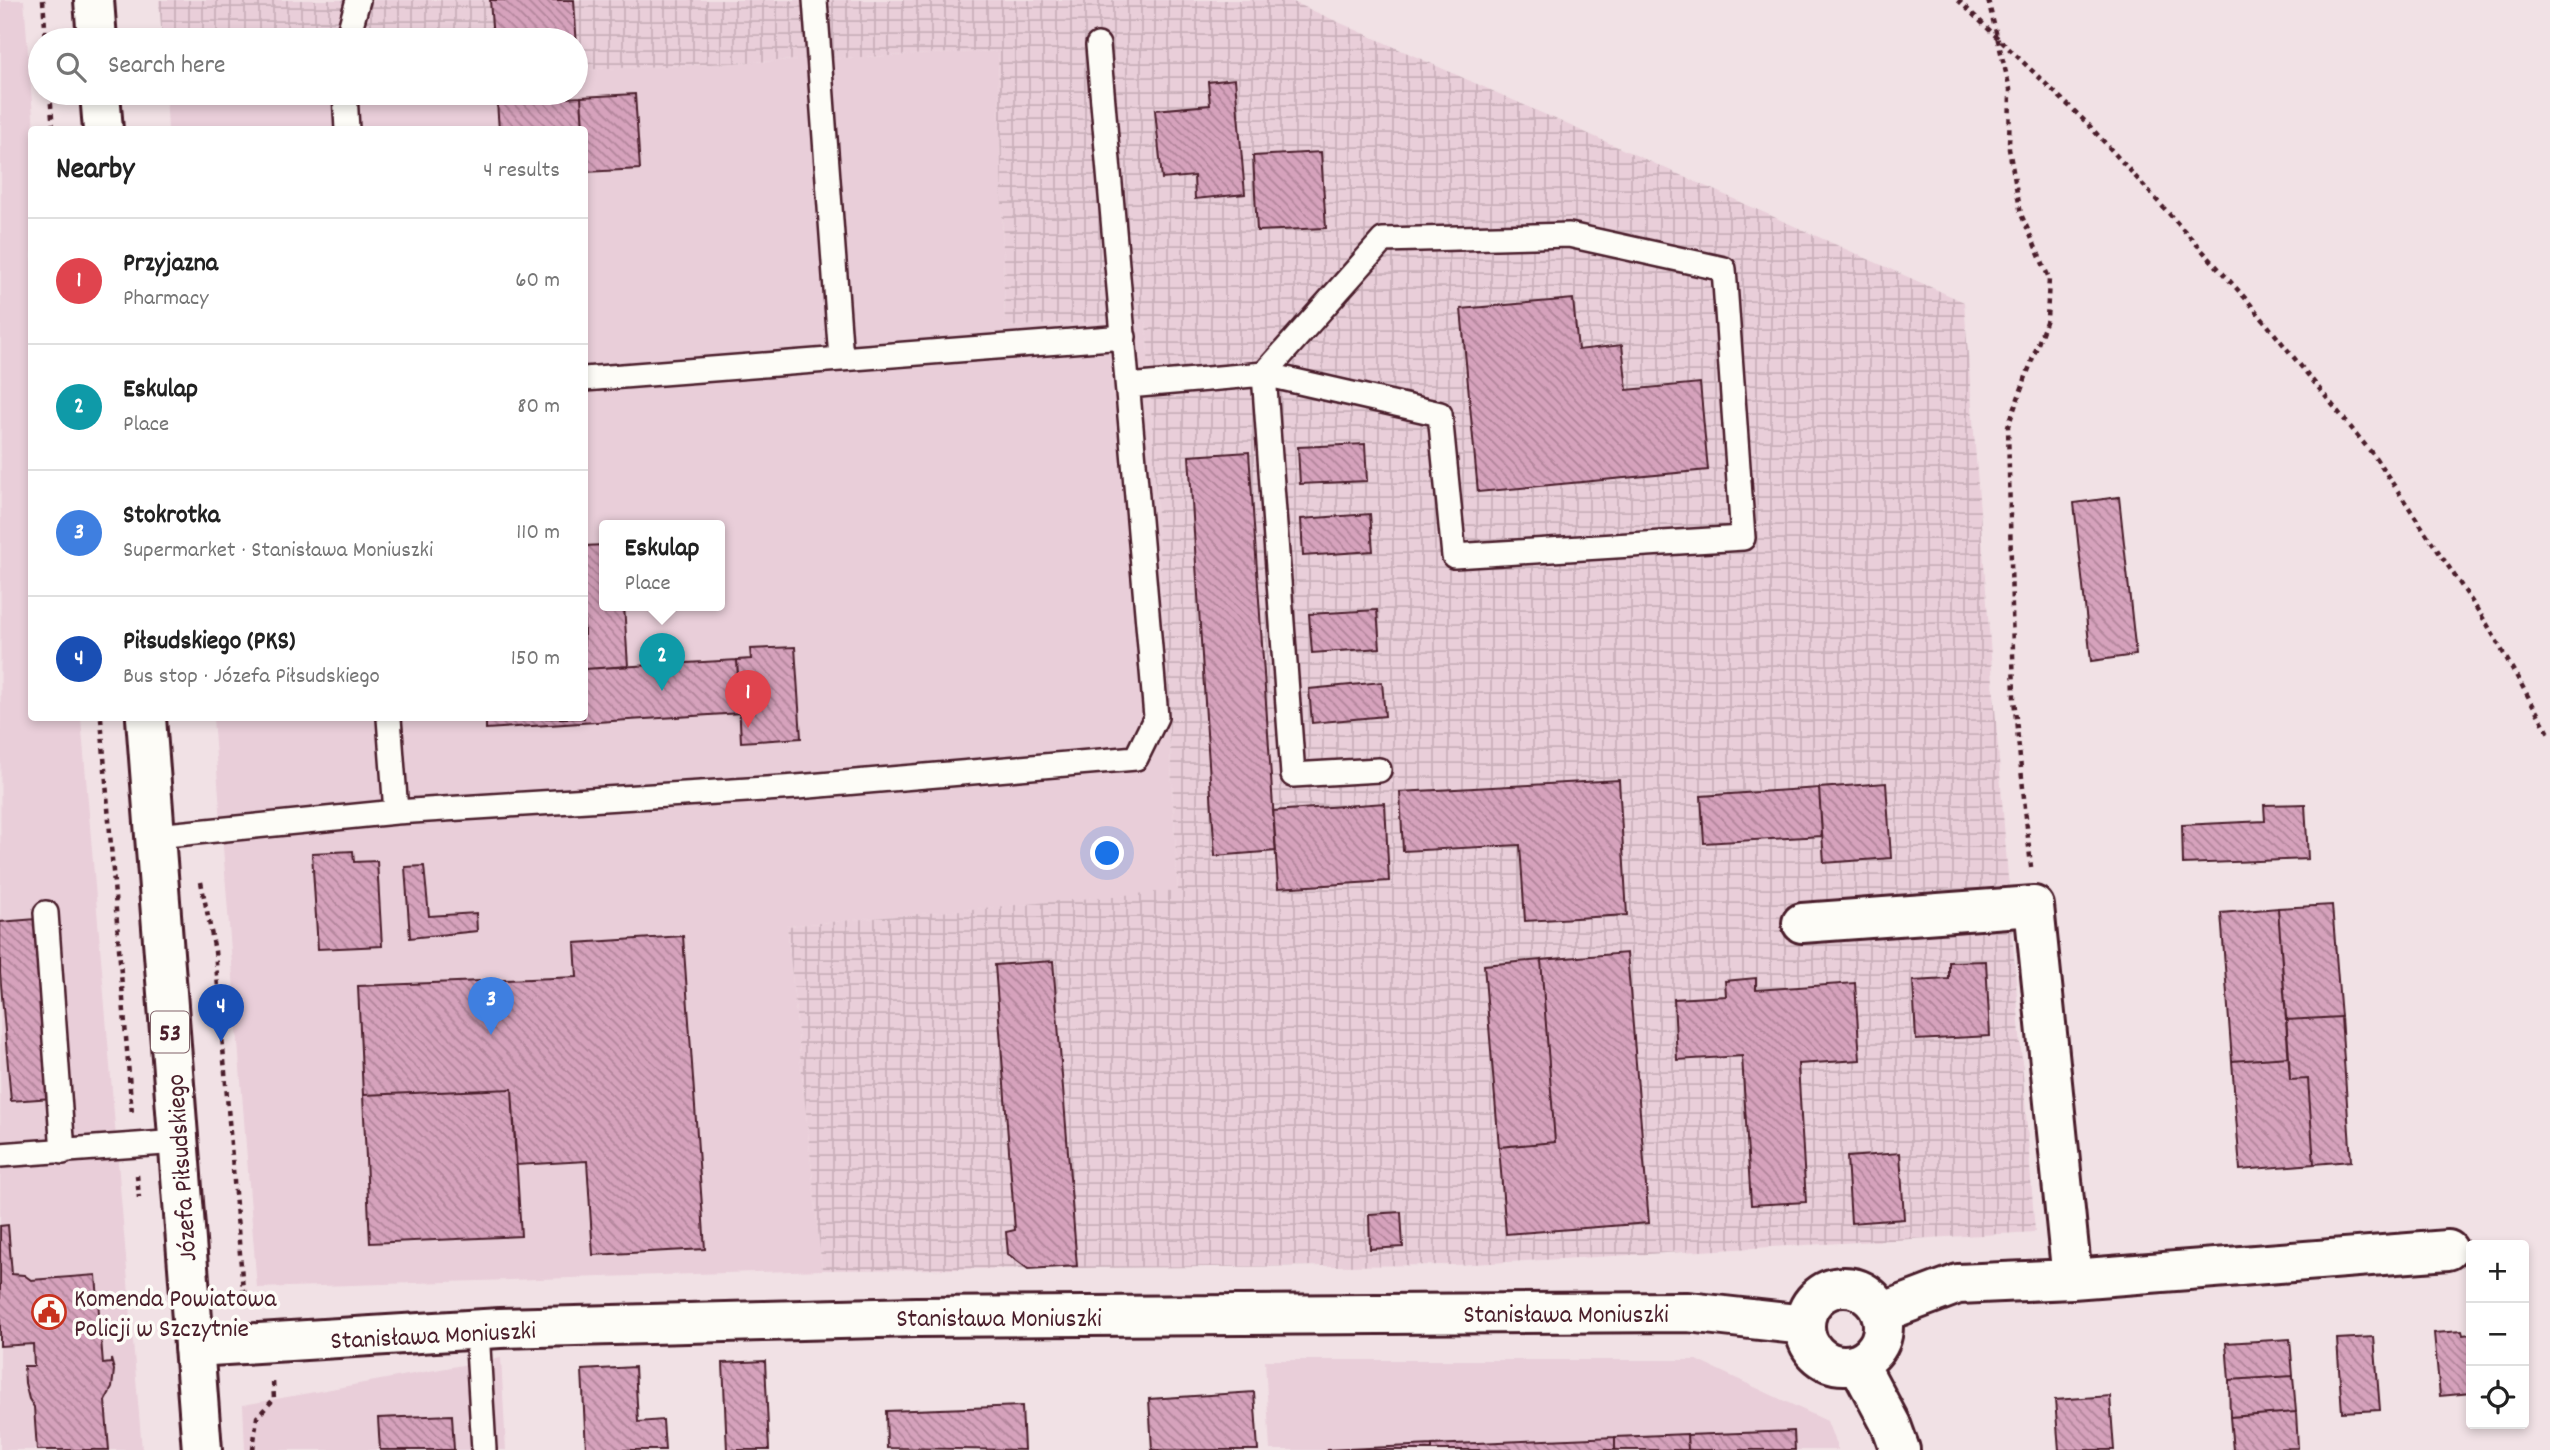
<!DOCTYPE html>
<html lang="en">
<head>
<meta charset="utf-8">
<style>
  body { margin:0; font-family:Dekko,sans-serif; background:#f6f6f6; color:#222 }
  .controls { position:absolute; right:21px; bottom:21px; display:grid; overflow:hidden; border-radius:7px; box-shadow:0 4px 10px #0003 }
  .controls button { width:63px; height:63px; display:grid; place-items:center; padding:0; border:0; border-bottom:2px solid #e0e0e0; background:#fff; color:#222; font:35px sans-serif }
  .you { position:absolute; left:1108px; top:854px; width:24px; height:24px; margin:-18px; border:5px solid #fff; border-radius:50%; background:#1a73e8; box-shadow:0 0 0 10px #1a73e833 }
  .badge { display:grid; place-items:center; width:46px; height:46px; border-radius:50%; background:#c8321e; color:#fff; font-size:23px; font-weight:700 }
  .pin { position:absolute; translate:-50% -58px; filter:drop-shadow(0 2px 4px #0008) }
  .pin::after { content:''; position:absolute; top:37px; width:24px; height:21px; background:inherit; clip-path:polygon(0 0,100% 0,50% 100%) }
  .popup { position:absolute; left:599px; top:520px; width:126px; height:91px; box-sizing:border-box; display:grid; place-content:center; border-radius:7px; background:#fff; filter:drop-shadow(0 2px 5px #0005); font-size:23px; white-space:nowrap; color:#767676 }
  .popup b { font-size:26px; color:#222 }
  .popup::after { content:''; position:absolute; left:50%; top:100%; margin-left:-14px; border:14px solid transparent; border-top-color:#fff }
  .list { margin:0; padding:0; list-style:none }
  h2 { display:flex; justify-content:space-between; align-items:center; height:91px; margin:0; padding:0 28px; font-size:30px }
  h2 small { font-size:23px; font-weight:400; color:#767676 }
  .list li { display:grid; grid-template-columns:46px 1fr auto; gap:21px; align-items:center; box-sizing:border-box; height:126px; padding:0 28px; border-top:2px solid #e0e0e0 }
  .list b { display:block; font-size:26px; white-space:nowrap }
  .list p { margin:0; font-size:23px; white-space:nowrap; color:#767676 }
  .list em { font-size:23px; font-style:normal; color:#767676 }
  .icon { flex:none; width:38px; height:38px; fill:none; stroke:currentColor; stroke-width:2; stroke-linecap:round; stroke-linejoin:round }
  .map { position:relative; flex:none; width:2550px; height:1450px; overflow:hidden }
  .search { position:absolute; background:#fff; box-shadow:0 4px 10px #0003; left:28px; top:28px; width:560px; height:77px; display:flex; align-items:center; gap:18px; box-sizing:border-box; padding:0 24px; border-radius:38px; color:#767676; font-size:26px }
  .panel { position:absolute; background:#fff; box-shadow:0 4px 10px #0003; left:28px; top:126px; width:560px; height:595px; border-radius:7px }
  .map>svg:first-child { display:block }
  .built { fill:#e9ced9; fill-rule:evenodd }
  .industrial { fill:url(#industrial-grid) }
  .building { fill:url(#building-back-hatch); stroke:#4a1f2b; stroke-width:2 }
  .lines { fill:none; stroke-linecap:round; stroke-linejoin:round }
  .service-casing { stroke:#4a1f2b; stroke-width:28 }
  .minor-casing { stroke:#4a1f2b; stroke-width:44 }
  .tertiary-casing { stroke:#4a1f2b; stroke-width:44 }
  .primary-casing { stroke:#4a1f2b; stroke-width:44 }
  .path { stroke:#4a1f2b; stroke-width:4.5; stroke-dasharray:5 5; stroke-linecap:butt }
  .service { stroke:#fdfcf7; stroke-width:23 }
  .minor { stroke:#fdfcf7; stroke-width:38 }
  .tertiary { stroke:#fdfcf7; stroke-width:38 }
  .primary { stroke:#fdfcf7; stroke-width:38 }
  .labels { text-anchor:middle; stroke-width:7; stroke-linejoin:round; paint-order:stroke }
  .shield { fill:#fdfcf7; stroke:#806168; stroke-width:2 }
  .shield-label { font-size:24px; font-weight:bold; fill:#4a1f2b }
  .street-label { font-size:26px; fill:#4a1f2b; stroke:#fdfcf7 }
  .poi-label { font-size:26px; fill:#4a1f2b; stroke:#fdfcf7; text-anchor:start }
</style>
</head>
<body>
<div class="map">
<svg width="2550" height="1450" viewBox="0 0 2550 1450">
  <defs>
    <pattern id="industrial-grid" width="8" height="8" patternUnits="userSpaceOnUse" patternTransform="scale(1.75)"><rect width="8" height="8" fill="#e9ced9"/><path d="M0 4h8M4 0v8" fill="none" stroke="#c9b0ba"/></pattern>
    <pattern id="building-back-hatch" width="6" height="6" patternUnits="userSpaceOnUse" patternTransform="scale(1.75)"><rect width="6" height="6" fill="#d6a2bc"/><path d="M-1 5l2 2M0 0l6 6M5-1l2 2" fill="none" stroke="#b08399"/></pattern>
  </defs>
  <rect width="100%" height="100%" fill="#f1e1e5"/>
  <filter id="ink" filterUnits="userSpaceOnUse"><feTurbulence type="fractalNoise" baseFrequency=".0143" numOctaves="2"/><feDisplacementMap in="SourceGraphic" scale="14" xChannelSelector="R" yChannelSelector="G"/><feConvolveMatrix kernelMatrix="1 2 1 2 8 2 1 2 1" color-interpolation-filters="sRGB"/></filter>
  <g filter="url(#ink)">
    <path class="built" d="M 1,0 L 24,0 L 34,129 L 32,130 L 32,718 L 81,718 L 142,1450 L 0,1450 Z
      M 998,51 L 1005,327 L 1146,319 L 1178,891 L 787,926 L 822,1270 L 257,1288 L 213,718 L 584,718 L 584,130 L 168,129 L 166,93 L 576,93 L 576,70 ZM 604,525 L 720,525 L 720,605 L 604,605 Z
      M 501,1358 L 506,1450 L 245,1450 L 243,1405 Z
      M 1265,1360 L 1697,1360 L 1827,1421 L 1838,1450 L 1270,1450 Z"/>
    <path class="industrial" d="M 159,0 L 1289,0 L 1964,302 L 2035,1232 L 1455,1265 L 822,1270 L 787,926 L 1178,890 L 1146,319 L 1005,327 L 998,51 L 576,70 L 576,40 L 162,40 Z"/>
    <path class="building" d="M 490,0 L 574,0 L 578,64 L 576,64 L 576,40 L 493,40 Z
      M 1235,79 L 1245,194 L 1195,199 L 1194,176 L 1162,179 L 1155,110 L 1210,105 L 1208,82 Z
      M 635,94 L 640,169 L 586,172 L 581,97 Z
      M 581,97 L 583,130 L 499,130 L 497,102 Z
      M 1321,152 L 1326,228 L 1257,231 L 1253,156 Z
      M 1573,299 L 1578,350 L 1622,345 L 1627,390 L 1700,383 L 1708,470 L 1478,492 L 1461,309 Z
      M 1365,444 L 1367,481 L 1300,484 L 1298,447 Z
      M 1249,452 L 1276,851 L 1215,856 L 1189,456 Z
      M 2119,497 L 2136,655 L 2091,661 L 2074,503 Z
      M 1370,514 L 1373,551 L 1303,556 L 1301,519 Z
      M 604,545 L 604,605 L 624,605 L 628,666 L 584,669 L 584,546 Z
      M 1377,610 L 1380,648 L 1312,653 L 1309,614 Z
      M 795,647 L 801,738 L 741,742 L 737,660 L 751,659 L 750,649 Z
      M 737,660 L 741,713 L 486,729 L 486,718 L 584,718 L 584,669 Z
      M 1382,682 L 1385,716 L 1312,723 L 1309,689 Z
      M 1619,780 L 1627,915 L 1525,921 L 1520,845 L 1403,851 L 1400,792 Z
      M 1886,783 L 1891,858 L 1824,863 L 1819,788 Z
      M 1819,788 L 1822,836 L 1704,843 L 1701,796 Z
      M 1385,803 L 1389,881 L 1278,888 L 1273,811 Z
      M 2305,804 L 2308,859 L 2183,864 L 2182,825 L 2265,821 L 2264,805 Z
      M 353,851 L 354,862 L 377,861 L 382,946 L 318,949 L 312,853 Z
      M 424,866 L 429,916 L 476,913 L 477,931 L 410,938 L 405,867 Z
      M 2332,905 L 2341,1017 L 2286,1020 L 2278,908 Z
      M 2278,908 L 2289,1057 L 2232,1061 L 2221,913 Z
      M 36,919 L 52,1098 L 11,1101 L 0,973 L 0,922 Z
      M 683,936 L 705,1249 L 593,1255 L 587,1161 L 516,1165 L 512,1089 L 363,1095 L 358,986 L 577,977 L 575,943 Z
      M 1627,953 L 1649,1223 L 1506,1234 L 1499,1147 L 1555,1142 L 1541,960 Z
      M 1541,960 L 1555,1142 L 1499,1147 L 1484,965 Z
      M 1053,961 L 1077,1266 L 1028,1269 L 1008,1254 L 1006,1232 L 1015,1230 L 995,965 Z
      M 1986,961 L 1990,1036 L 1916,1040 L 1913,981 L 1949,979 L 1949,962 Z
      M 1756,978 L 1756,990 L 1855,983 L 1860,1060 L 1798,1064 L 1806,1202 L 1751,1205 L 1742,1056 L 1677,1060 L 1674,999 L 1726,996 L 1725,981 Z
      M 2341,1017 L 2351,1161 L 2314,1164 L 2308,1079 L 2290,1080 L 2286,1020 Z
      M 2289,1057 L 2290,1080 L 2308,1079 L 2314,1164 L 2240,1170 L 2232,1061 Z
      M 512,1089 L 521,1236 L 370,1243 L 363,1095 Z
      M 1900,1153 L 1904,1219 L 1851,1223 L 1847,1157 Z
      M 1401,1212 L 1403,1247 L 1370,1249 L 1369,1214 Z
      M 8,1225 L 12,1274 L 24,1275 L 31,1280 L 96,1275 L 103,1364 L 111,1363 L 111,1359 L 114,1370 L 112,1388 L 105,1401 L 109,1450 L 37,1450 L 34,1407 L 29,1399 L 25,1383 L 24,1366 L 34,1366 L 33,1344 L 0,1346 L 0,1226 Z
      M 2462,1331 L 2463,1335 L 2471,1334 L 2471,1393 L 2440,1396 L 2434,1333 Z
      M 2374,1337 L 2380,1410 L 2342,1412 L 2337,1339 Z
      M 2290,1339 L 2293,1376 L 2229,1380 L 2226,1343 Z
      M 765,1361 L 769,1450 L 727,1450 L 723,1363 Z
      M 635,1367 L 638,1422 L 663,1420 L 665,1450 L 586,1450 L 582,1370 Z
      M 2293,1376 L 2296,1412 L 2230,1417 L 2229,1380 Z
      M 1254,1392 L 1258,1450 L 1152,1450 L 1149,1399 Z
      M 2110,1396 L 2114,1450 L 2059,1450 L 2055,1400 Z
      M 1022,1406 L 1024,1450 L 887,1448 L 886,1411 Z
      M 2296,1412 L 2298,1448 L 2233,1450 L 2230,1417 Z
      M 452,1415 L 454,1450 L 380,1450 L 378,1418 Z
      M 1794,1431 L 1795,1450 L 1688,1450 L 1687,1435 Z
      M 1687,1434 L 1688,1450 L 1615,1450 L 1615,1437 Z
      M 1615,1437 L 1615,1450 L 1432,1450 L 1432,1445 Z
      M 1432,1445 L 1432,1450 L 1326,1450 Z"/>
    <g class="lines">
      <g class="service-casing">
        <path id="service" d="M 815,0 L 841,359
          M 347,40 L 358,0
          M 345,93 L 347,130
          M 1569,235 L 1724,269 L 1743,538 L 1454,556 L 1440,414 L 1264,374 L 1383,240 Z
          M 584,379 L 1124,337
          M 1128,386 L 1264,374 L 1293,775 L 1379,770
          M 389,718 L 396,812
          M 156,836 L 396,812 L 797,787 L 1136,758 L 1156,717 L 1098,45
          M 46,913 L 63,1152
          M 0,1155 L 178,1142
          M 477,1330 L 484,1450"/>
      </g>
      <g class="minor-casing">
        <path id="minor" d="M 1802,923 L 2034,906 L 2072,1279
          M 1881,1313 L 1958,1284 L 2072,1279 L 2448,1250"/>
      </g>
      <g class="tertiary-casing">
        <path id="tertiary" d="M1805 1326a39 39 0 1 1 78 0a39 39 0 1 1-78 0Z
          M 194,1347 L 500,1328 L 916,1317 L 1688,1312 L 1805,1325
          M 1858,1363 L 1891,1425 L 1900,1450"/>
      </g>
      <g class="primary-casing">
        <path id="primary" d="M 94,0 L 97,40
          M 100,93 L 103,130
          M 146,718 L 202,1450"/>
      </g>
      <path class="path" d="M 43,0 L 46,40
        M 1958,0 L 2087,123 L 2247,300 L 2375,457 L 2487,624 L 2550,735
        M 1988,0 L 2010,89 L 2009,149 L 2021,214 L 2049,278 L 2047,319 L 2008,426 L 2014,699 L 2031,867
        M 50,93 L 53,130
        M 101,718 L 132,1114
        M 201,882 L 215,951 L 243,1290 L 260,1303
        M 137,1175 L 139,1198
        M 253,1450 L 257,1417 L 274,1399 L 273,1381"/>
      <use href="#service" class="service"/>
      <use href="#minor" class="minor"/>
      <use href="#tertiary" class="tertiary"/>
      <use href="#primary" class="primary"/>
    </g>
  </g>
  <defs>
    <g id="civic-ring" transform="scale(1.75)"><circle r="9.5" fill="#fdfcf7" stroke="#c8321e" stroke-width="1.5"/><path d="M-.6-6.5H3V-4.5H.6V-3L4-1V1h2V6H-6V1h2V-1L-.6-3ZM-1.2 2.5V6h2.4V2.5Z" fill="#c8321e"/></g>
  </defs>
  <g fill-rule="evenodd">
    <use href="#civic-ring" x="49" y="1312"/>
  </g>
  <g class="labels">
    <rect class="shield" x="151" y="1011.5" width="38" height="41" rx="5"/>
    <g class="shield-label">
      <text x="170" y="1040">53</text>
    </g>
    <g class="street-label">
      <text transform="translate(180 1168) rotate(-94)" y="9">Józefa Piłsudskiego</text>
      <text x="1566" y="1322">Stanisława Moniuszki</text>
      <text x="999" y="1326">Stanisława Moniuszki</text>
      <text transform="translate(433 1334) rotate(-3)" y="9">Stanisława Moniuszki</text>
    </g>
    <g class="poi-label">
      <text x="74" y="1306">Komenda Powiatowa<tspan x="74" dy="30">Policji w Szczytnie</tspan></text>
    </g>
  </g>
</svg>
<div class="controls">
<button>+</button>
<button>−</button>
<button><svg class="icon" aria-label="locate" viewBox="0 0 24 24"><circle cx="12" cy="12" r="6"/><path d="M12 2v4M12 18v4M2 12h4M18 12h4"/></svg></button>
</div>
<div class="you"></div>
<div class="pin badge" style="left:748px;top:728px;background:#e0444e">1</div>
<div class="pin badge" style="left:662px;top:691px;background:#0f9aa8">2</div>
<div class="popup"><b>Eskulap</b>Place</div>
<div class="pin badge" style="left:491px;top:1035px;background:#3f7fe0">3</div>
<div class="pin badge" style="left:221px;top:1042px;background:#1a4fb4">4</div>
<div class="search"><svg class="icon" aria-label="search" viewBox="0 0 24 24"><circle cx="10" cy="10" r="6"/><path d="M15 15l6 6"/></svg>Search here</div>
<section class="panel">
<h2>Nearby<small>4 results</small></h2>
<ul class="list">
<li><span class="badge" style="background:#e0444e">1</span><div><b>Przyjazna</b><p>Pharmacy</p></div><em>60 m</em></li>
<li><span class="badge" style="background:#0f9aa8">2</span><div><b>Eskulap</b><p>Place</p></div><em>80 m</em></li>
<li><span class="badge" style="background:#3f7fe0">3</span><div><b>Stokrotka</b><p>Supermarket · Stanisława Moniuszki</p></div><em>110 m</em></li>
<li><span class="badge" style="background:#1a4fb4">4</span><div><b>Piłsudskiego (PKS)</b><p>Bus stop · Józefa Piłsudskiego</p></div><em>150 m</em></li>
</ul>
</section>
</div>
</body>
</html>
